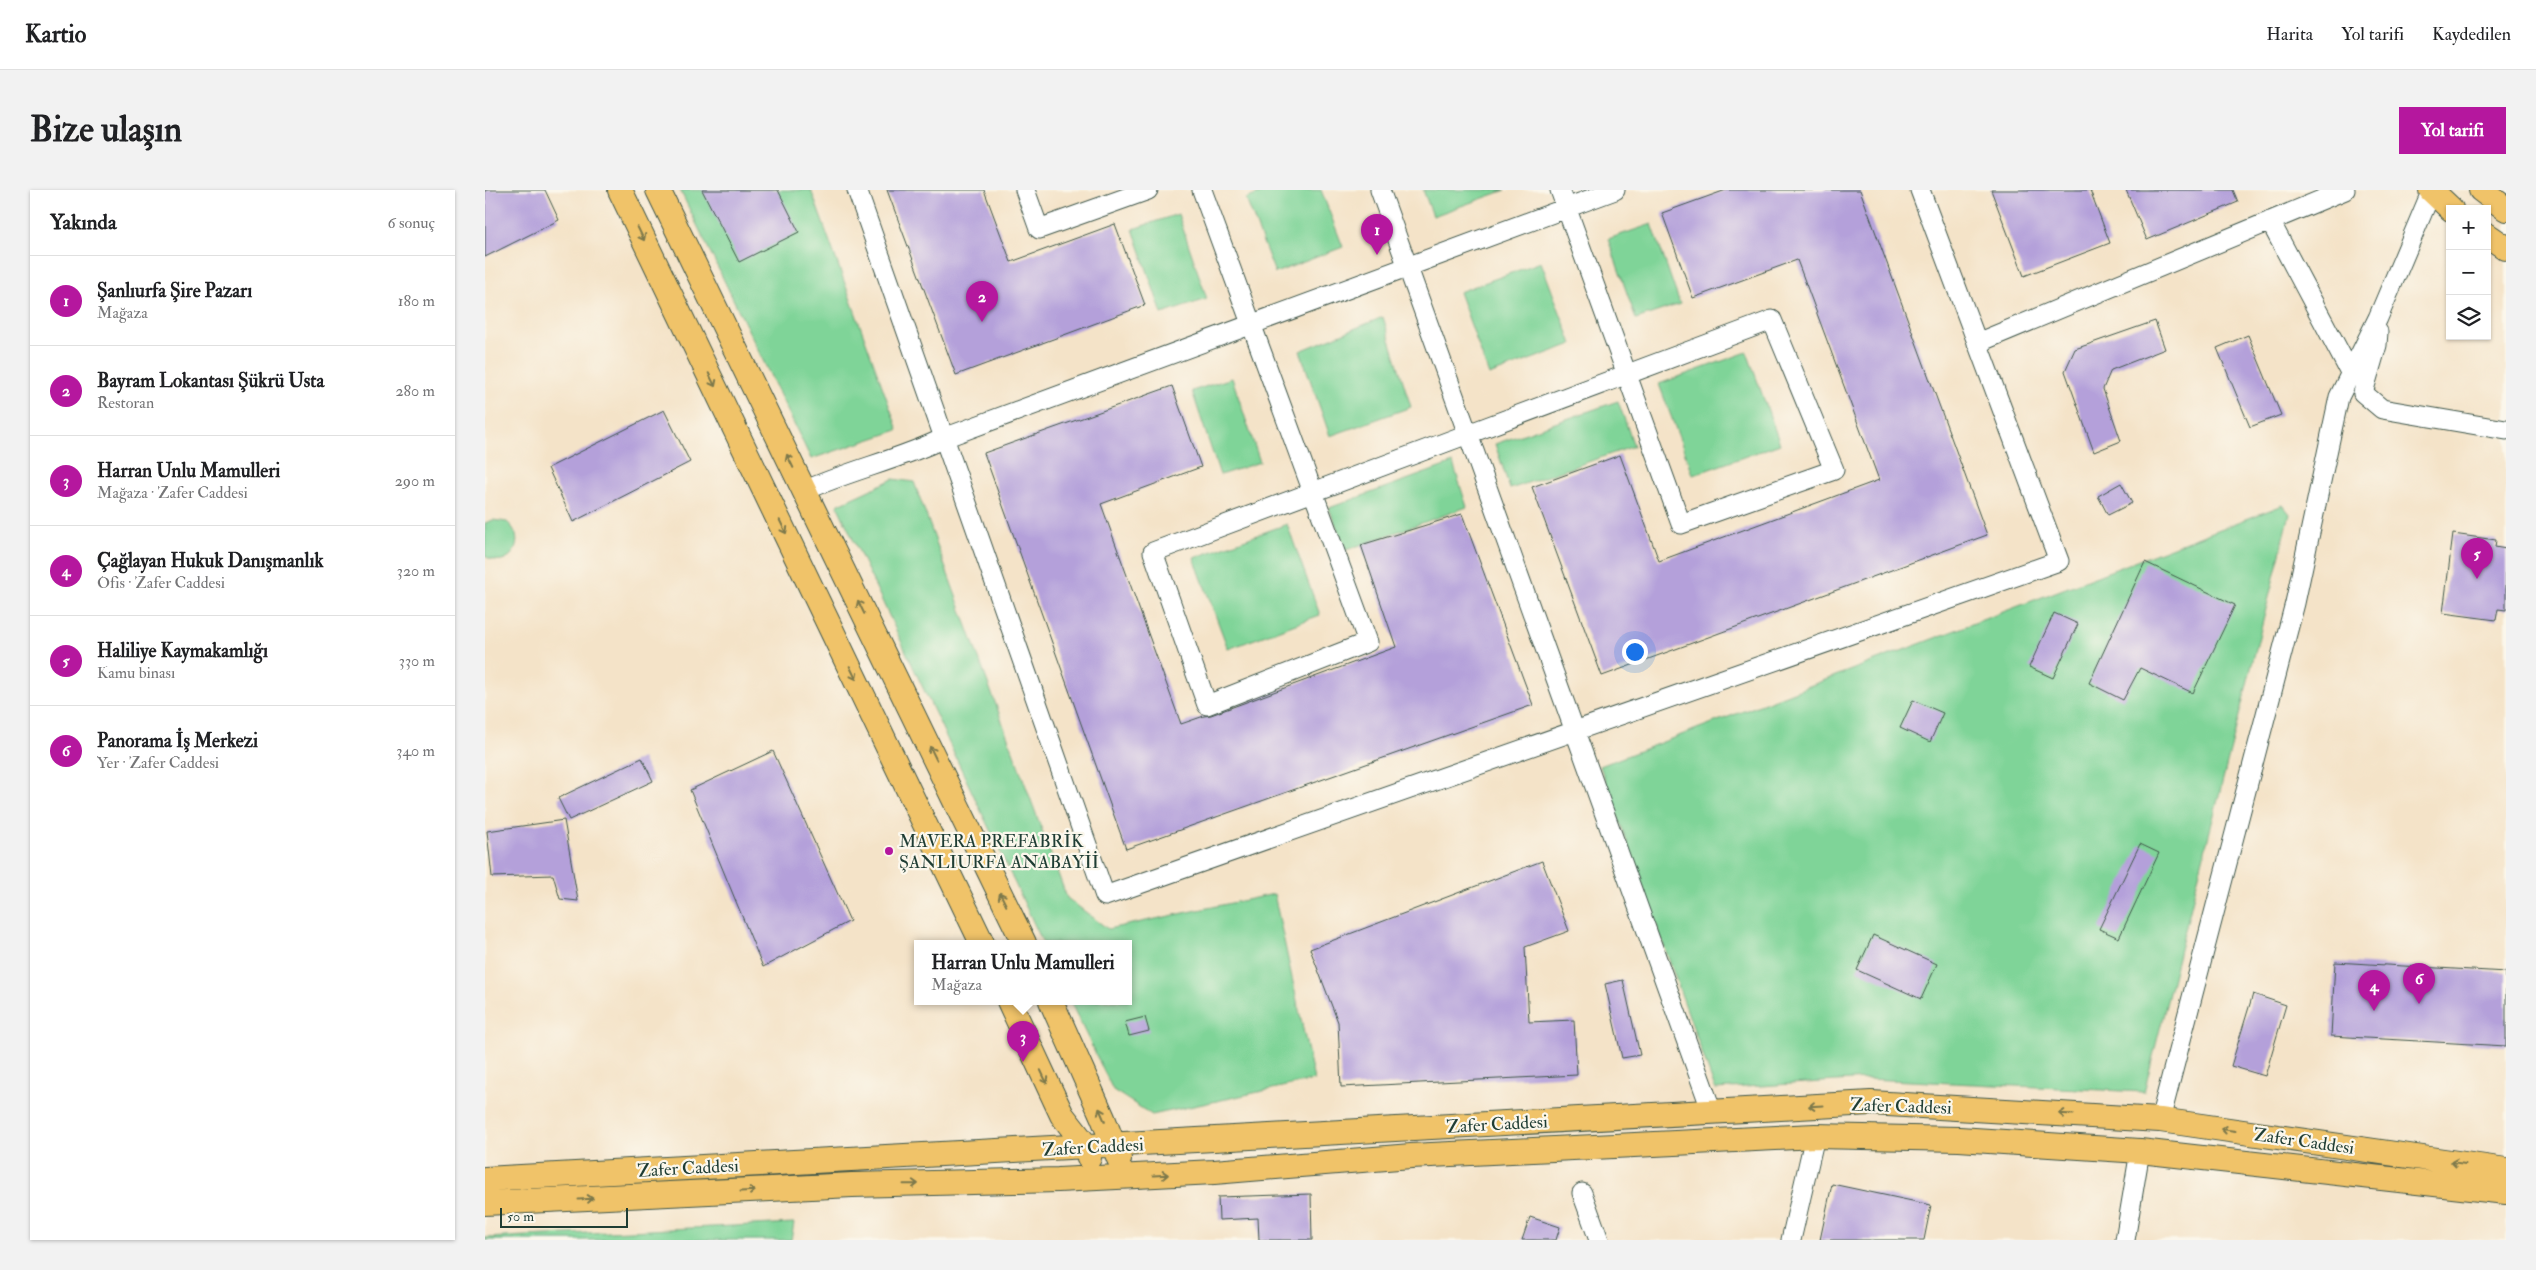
<!DOCTYPE html>
<html lang="tr">
<head>
<meta charset="utf-8">
<style>
  body { margin:0; font-family:"IM FELL Double Pica",serif; background:#f2f2f2; color:#202124 }
  .controls { position:absolute; right:15px; top:15px; display:grid; overflow:hidden; border-radius:0px; box-shadow:0 1px 4px #0004 }
  .controls button { width:45px; height:45px; display:grid; place-items:center; padding:0; border:0; border-bottom:1px solid #e0e0e0; background:#fff; color:#202124; font:25px sans-serif }
  .scale { position:absolute; left:15px; bottom:12px; width:128px; box-sizing:border-box; padding-left:5px; border:2px solid #1f3d34; border-top:0; font-size:14px; line-height:18px; white-space:nowrap; color:#1f3d34; -webkit-text-stroke:4px #fbf7ec; paint-order:stroke }
  .you { position:absolute; left:1149px; top:461px; width:18px; height:18px; margin:-12px; border:4px solid #fff; border-radius:50%; background:#1a73e8; box-shadow:0 0 0 8px #1a73e833 }
  .badge { display:grid; place-items:center; width:32px; height:32px; border-radius:50%; background:#b5179e; color:#fff; font-size:16px; font-weight:700 }
  .pin { position:absolute; translate:-50% -41px; filter:drop-shadow(0 1px 2px #0008) }
  .pin::after { content:''; position:absolute; top:26px; width:18px; height:15px; background:inherit; clip-path:polygon(0 0,100% 0,50% 100%) }
  .popup { position:absolute; left:429px; top:750px; width:218px; height:65px; box-sizing:border-box; display:grid; place-content:center; border-radius:0px; background:#fff; filter:drop-shadow(0 1px 4px #0005); font-size:16px; white-space:nowrap; color:#757577 }
  .popup b { font-size:19px; color:#202124 }
  .popup::after { content:''; position:absolute; left:50%; top:100%; margin-left:-10px; border:10px solid transparent; border-top-color:#fff }
  .list { margin:0; padding:0; list-style:none }
  h2 { display:flex; justify-content:space-between; align-items:center; height:65px; margin:0; padding:0 20px; font-size:21px }
  h2 small { font-size:16px; font-weight:400; color:#757577 }
  .list li { display:grid; grid-template-columns:32px 1fr auto; gap:15px; align-items:center; box-sizing:border-box; height:90px; padding:0 20px; border-top:1px solid #e0e0e0 }
  .list b { display:block; font-size:19px; white-space:nowrap }
  .list p { margin:0; font-size:16px; white-space:nowrap; color:#757577 }
  .list em { font-size:16px; font-style:normal; color:#757577 }
  .icon { flex:none; width:28px; height:28px; fill:none; stroke:currentColor; stroke-width:2; stroke-linecap:round; stroke-linejoin:round }
  .map { position:relative; flex:none; width:2021px; height:1050px; overflow:hidden; border-radius:0px }
  header { display:flex; align-items:center; gap:30px; box-sizing:border-box; height:70px; padding:0 25px; background:#fff; border-bottom:1px solid #e0e0e0 }
  header strong { font-size:24px }
  nav { display:flex; gap:28px; margin-inline-start:auto; font-size:18px }
  .intro { display:flex; align-items:center; justify-content:space-between; box-sizing:border-box; height:120px; padding:0 30px }
  h1 { margin:0; font-size:35px }
  .button { padding:12px 22px; border-radius:0px; background:#b5179e; color:#fff; font-size:18px; font-weight:700 }
  main { display:flex; gap:30px; padding:0 30px }
  aside { flex:1; background:#fff; border-radius:0px; box-shadow:0 1px 4px #0004 }
  .map>svg:first-child { display:block }
  .green { fill:#7fd498; stroke:#4f8866 }
  .building { fill:#b4a0da }
  .lines { fill:none; stroke-linecap:round; stroke-linejoin:round }
  .minor-casing { stroke:#3f564a; stroke-width:21 }
  .major-casing { stroke:#3f564a; stroke-width:26 }
  .minor { stroke:#fff; stroke-width:19 }
  .major { stroke:#f0c369; stroke-width:24 }
  .oneway { stroke:#7d794c }
  .poi-dot { fill:#b5179e; stroke:#fbf7ec; stroke-width:2 }
  .labels { text-anchor:middle; stroke-width:4.5; stroke-linejoin:round; paint-order:stroke }
  .poi-label { font-size:18px; fill:#1f3d34; stroke:#fbf7ec; text-anchor:start }
  .street-label { font-size:18px; fill:#1f3d34; stroke:#fbf7ec }
</style>
</head>
<body>
<header>
<strong>Kartio</strong>
<nav><a>Harita</a><a>Yol tarifi</a><a>Kaydedilen</a></nav>
</header>
<div class="intro"><h1>Bize ulaşın</h1><a class="button">Yol tarifi</a></div>
<main>
<aside>
<h2>Yakında<small>6 sonuç</small></h2>
<ul class="list">
<li><span class="badge">1</span><div><b>Şanlıurfa Şire Pazarı</b><p>Mağaza</p></div><em>180 m</em></li>
<li><span class="badge">2</span><div><b>Bayram Lokantası Şükrü Usta</b><p>Restoran</p></div><em>280 m</em></li>
<li><span class="badge">3</span><div><b>Harran Unlu Mamulleri</b><p>Mağaza · Zafer Caddesi</p></div><em>290 m</em></li>
<li><span class="badge">4</span><div><b>Çağlayan Hukuk Danışmanlık</b><p>Ofis · Zafer Caddesi</p></div><em>320 m</em></li>
<li><span class="badge">5</span><div><b>Haliliye Kaymakamlığı</b><p>Kamu binası</p></div><em>330 m</em></li>
<li><span class="badge">6</span><div><b>Panorama İş Merkezi</b><p>Yer · Zafer Caddesi</p></div><em>340 m</em></li>
</ul>
</aside>
<div class="map">
<svg width="2021" height="1050" viewBox="0 0 2021 1050">
  <rect width="100%" height="100%" fill="#fbf7ec"/>
  <filter id="ink" filterUnits="userSpaceOnUse"><feTurbulence type="fractalNoise" baseFrequency=".02" numOctaves="2"/><feDisplacementMap in="SourceGraphic" scale="10" xChannelSelector="R" yChannelSelector="G"/><feConvolveMatrix kernelMatrix="1 2 1 2 8 2 1 2 1" color-interpolation-filters="sRGB"/></filter>
  <filter id="wash" filterUnits="userSpaceOnUse"><feTurbulence type="fractalNoise" baseFrequency=".0096" numOctaves="4" result="noise"/><feDisplacementMap in="SourceGraphic" scale="20" xChannelSelector="R" yChannelSelector="G"/><feGaussianBlur stdDeviation="1.12" result="paint"/><feColorMatrix in="noise" values="0 0 0 0 0 0 0 0 0 0 0 0 0 0 0 0 0 1.4 0 .05"/><feComposite in="paint" operator="in"/></filter>
  <g filter="url(#wash)">
    <rect width="100%" height="100%" fill="#f4e3c8"/>
    <path class="green" d="M 195,0 L 326,0 L 413,240 L 326,269 Z
      M 783,0 L 836,0 L 858,57 L 790,83 L 761,9 Z
      M 938,0 L 1021,0 L 948,26 Z
      M 693,24 L 722,109 L 677,124 L 648,39 Z
      M 1167,34 L 1195,114 L 1151,129 L 1123,49 Z
      M 1056,72 L 1087,154 L 1004,185 L 974,102 Z
      M 898,127 L 926,217 L 845,246 L 815,161 Z
      M 1262,162 L 1295,254 L 1208,285 L 1174,194 Z
      M 747,188 L 775,272 L 735,285 L 707,201 Z
      M 1133,211 L 1149,256 L 1025,299 L 1010,254 Z
      M 968,273 L 982,317 L 861,360 L 844,318 Z
      M 408,289 L 429,292 L 582,708 L 623,739 L 789,704 L 829,890 L 667,925 L 628,900 L 585,811 L 643,811 L 643,753 L 558,753 L 352,315 Z
      M 1798,315 L 1805,324 L 1659,902 L 1382,889 L 1230,899 L 1115,576 Z
      M 8,330 L 22,332 C 45,351 23,382 0,366 L 0,333 Z
      M 802,334 L 835,425 L 743,459 L 709,368 Z
      M 309,1033 L 306,1050 L 0,1050 L 0,1048 Z"/>
    <g id="blocks">
      <path class="building" d="M 0,0 L 60,0 L 74,30 L 0,67 Z
        M 217,0 L 293,0 L 314,42 L 254,72 Z
        M 402,0 L 499,0 L 526,72 L 630,34 L 660,115 L 471,185 Z
        M 1241,0 L 1375,0 L 1502,345 L 1117,486 L 1047,297 L 1135,265 L 1174,371 L 1394,290 L 1312,70 L 1208,108 L 1177,23 Z
        M 1506,0 L 1605,0 L 1625,53 L 1539,86 Z
        M 1641,0 L 1748,0 L 1753,12 L 1662,50 Z
        M 1670,131 L 1680,159 L 1626,180 L 1618,199 L 1636,251 L 1609,262 L 1580,181 L 1590,159 Z
        M 1763,145 L 1796,225 L 1765,237 L 1732,158 Z
        M 687,196 L 716,277 L 616,314 L 696,534 L 719,526 L 726,525 L 911,457 L 876,355 L 977,324 L 1048,515 L 641,659 L 499,263 Z
        M 179,220 L 205,272 L 88,332 L 63,278 Z
        M 1636,293 L 1647,313 L 1623,325 L 1613,306 Z
        M 1968,344 L 2011,350 L 2010,357 L 2021,359 L 2021,420 L 2013,419 L 2011,430 L 1958,423 Z
        M 1660,372 L 1750,415 L 1708,503 L 1655,478 L 1638,510 L 1604,493 Z
        M 1569,423 L 1593,434 L 1568,488 L 1544,477 Z
        M 1428,510 L 1458,523 L 1445,552 L 1415,538 Z
        M 288,561 L 365,731 L 278,777 L 205,600 Z
        M 157,568 L 168,591 L 84,630 L 73,608 Z
        M 79,630 L 93,711 L 75,709 L 68,685 L 7,687 L 2,641 Z
        M 1655,654 L 1674,663 L 1634,748 L 1614,739 Z
        M 1057,671 L 1084,741 L 1040,757 L 1044,832 L 1089,830 L 1092,885 L 856,897 L 853,832 L 825,759 Z
        M 1388,745 L 1452,774 L 1436,809 L 1372,780 Z
        M 1850,772 L 2021,782 L 2021,856 L 1846,846 Z
        M 1138,790 L 1155,865 L 1137,868 L 1120,794 Z
        M 1768,804 L 1801,815 L 1780,886 L 1746,876 Z
        M 660,827 L 664,841 L 644,846 L 640,832 Z
        M 1347,994 L 1446,1015 L 1439,1050 L 1335,1050 Z
        M 826,1004 L 827,1050 L 774,1050 L 773,1028 L 734,1030 L 733,1007 Z
        M 1045,1027 L 1075,1037 L 1071,1050 L 1037,1050 Z"/>
    </g>
  </g>
  <g filter="url(#ink)">
    <use href="#blocks" fill-opacity="0" stroke="#3f564a" stroke-width="1"/>
    <g class="lines">
      <g class="minor-casing">
        <path id="minor" d="M 372,0 L 620,706 L 1574,371 L 1435,0
          M 540,0 L 554,39 L 663,0
          M 717,0 L 883,452 L 722,515 L 668,362 C 874,285 1081,207 1287,130 L 1349,280 L 1196,334 L 1075,0
          M 895,0 L 1227,922
          M 1785,31 L 1866,184
          M 1893,142 L 1892,155 L 1878,203 L 1897,219 L 2021,240
          M 1492,153 L 1860,0
          M 319,301 C 365,280 414,270 459,248 L 1130,0
          M 1675,930 L 1810,413 L 1854,207 L 1893,128 L 1947,0
          M 1097,1003 L 1114,1050
          M 1306,1050 L 1330,946
          M 1640,1050 L 1655,961"/>
      </g>
      <g class="major-casing">
        <path id="major" d="M 135,0 L 497,753
          M 173,0 L 539,753
          M 1946,0 L 1966,19
          M 1996,0 L 2021,19
          M 2002,45 L 2021,58
          M 524,811 L 577,925 L 602,957 L 604,968
          M 566,811 L 618,928 L 634,969
          M 0,989 L 1386,913 L 1675,930 L 2021,980
          M 0,1013 L 367,995 L 573,990 L 729,982 L 926,966 L 1330,946 L 1474,949 L 1655,961 L 2021,1002"/>
      </g>
      <use href="#minor" class="minor"/>
      <use href="#major" class="major"/>
    </g>
    <defs><path id="oneway-shaft" d="M-6 0H5M1.5-3L5.5 0L1.5 3" fill="none" stroke-width="1.6" stroke-linecap="round" stroke-linejoin="round" transform="scale(1.25)"/></defs>
    <g class="oneway">
      <use href="#oneway-shaft" transform="translate(156 44) rotate(64)"/>
      <use href="#oneway-shaft" transform="translate(227 190) rotate(64)"/>
      <use href="#oneway-shaft" transform="translate(305 271) rotate(-116)"/>
      <use href="#oneway-shaft" transform="translate(298 337) rotate(64)"/>
      <use href="#oneway-shaft" transform="translate(376 417) rotate(-116)"/>
      <use href="#oneway-shaft" transform="translate(368 483) rotate(64)"/>
      <use href="#oneway-shaft" transform="translate(448 563) rotate(-116)"/>
      <use href="#oneway-shaft" transform="translate(518 709) rotate(-116)"/>
      <use href="#oneway-shaft" transform="translate(559 887) rotate(65)"/>
      <use href="#oneway-shaft" transform="translate(1331 916) rotate(177)"/>
      <use href="#oneway-shaft" transform="translate(1581 924) rotate(-177)"/>
      <use href="#oneway-shaft" transform="translate(617 925) rotate(-113)"/>
      <use href="#oneway-shaft" transform="translate(1743 940) rotate(-172)"/>
      <use href="#oneway-shaft" transform="translate(1973 973) rotate(-172)"/>
      <use href="#oneway-shaft" transform="translate(676 985) rotate(-3)"/>
      <use href="#oneway-shaft" transform="translate(426 994) rotate(-1)"/>
      <use href="#oneway-shaft" transform="translate(263 1001) rotate(-3)"/>
      <use href="#oneway-shaft" transform="translate(101 1009) rotate(-3)"/>
    </g>
  </g>
  <circle class="poi-dot" cx="404" cy="661" r="5"/>
  <g class="labels">
    <g class="poi-label">
      <text x="414" y="657">MAVERA PREFABRİK<tspan x="414" dy="21">ŞANLIURFA ANABAYİİ</tspan></text>
    </g>
    <g class="street-label">
      <text transform="translate(1416 916) rotate(2)" y="6">Zafer Caddesi</text>
      <text transform="translate(1012 934) rotate(-3)" y="6">Zafer Caddesi</text>
      <text transform="translate(1819 951) rotate(8)" y="6">Zafer Caddesi</text>
      <text transform="translate(608 957) rotate(-3)" y="6">Zafer Caddesi</text>
      <text transform="translate(203 978) rotate(-3)" y="6">Zafer Caddesi</text>
    </g>
  </g>
</svg>
<div class="controls">
<button>+</button>
<button>−</button>
<button><svg class="icon" aria-label="layers" viewBox="0 0 24 24"><path d="M12 4l9 5-9 5-9-5zM3 14l9 5 9-5"/></svg></button>
</div>
<div class="scale">50 m</div>
<div class="you"></div>
<div class="pin badge" style="left:892px;top:65px">1</div>
<div class="pin badge" style="left:497px;top:132px">2</div>
<div class="pin badge" style="left:538px;top:872px">3</div>
<div class="popup"><b>Harran Unlu Mamulleri</b>Mağaza</div>
<div class="pin badge" style="left:1889px;top:821px">4</div>
<div class="pin badge" style="left:1992px;top:389px">5</div>
<div class="pin badge" style="left:1934px;top:814px">6</div>
</div>
</main>
</body>
</html>
